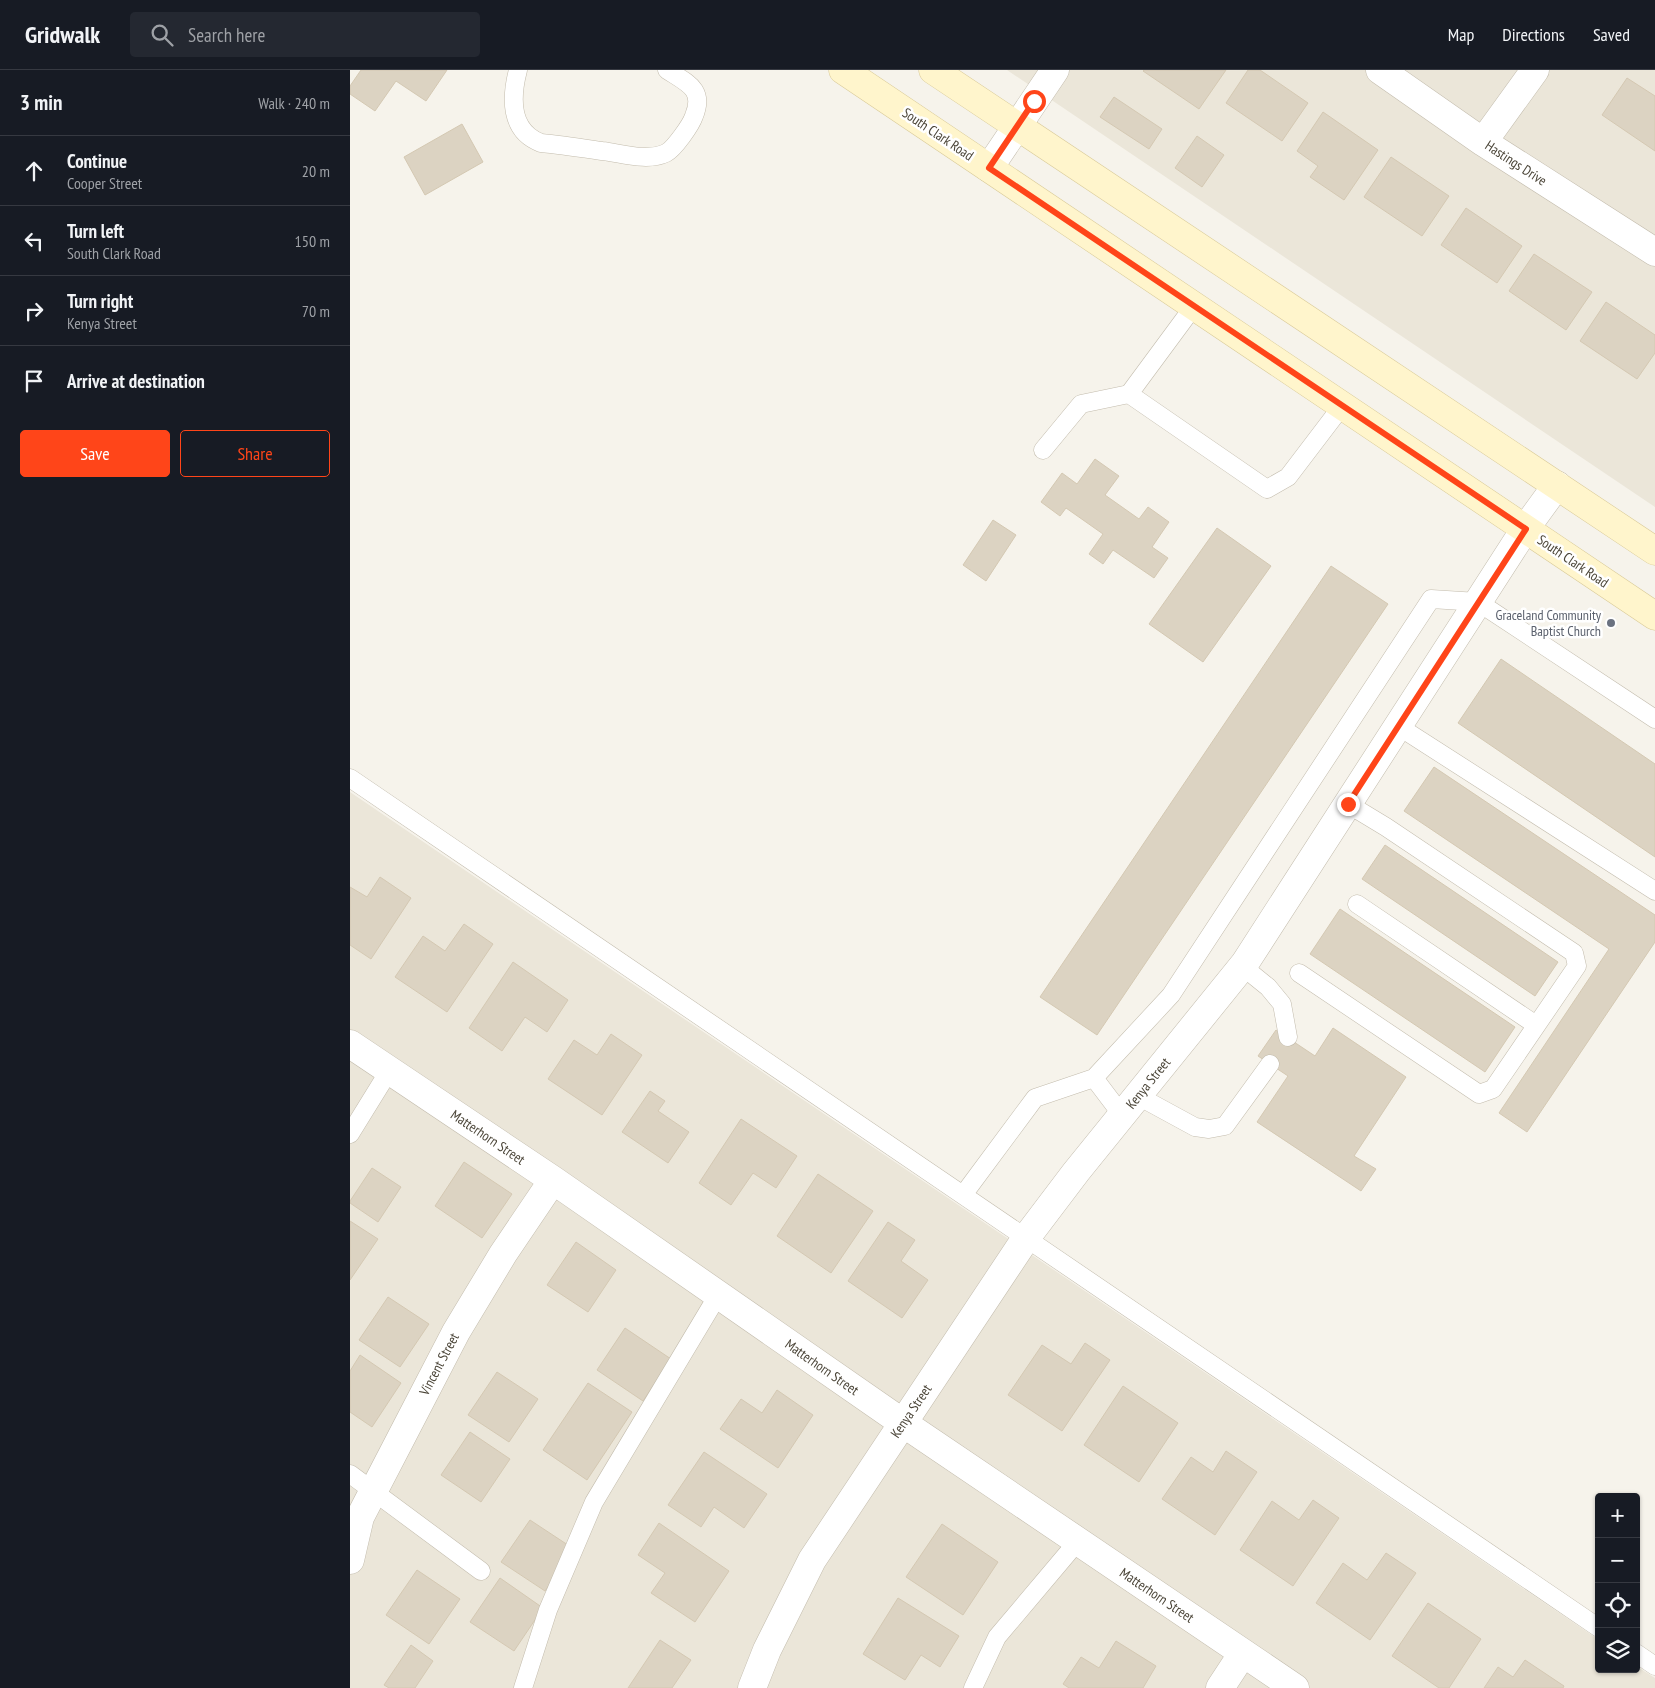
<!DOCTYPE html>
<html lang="en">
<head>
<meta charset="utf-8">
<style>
  body { margin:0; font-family:"PT Sans Narrow",sans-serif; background:#242831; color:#f1f3f6 }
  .controls { position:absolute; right:15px; bottom:15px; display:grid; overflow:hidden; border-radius:5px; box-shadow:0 1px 4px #0004 }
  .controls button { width:45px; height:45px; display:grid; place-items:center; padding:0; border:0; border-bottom:1px solid #363941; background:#171b24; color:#f1f3f6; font:25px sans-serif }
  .stop { position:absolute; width:15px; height:15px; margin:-11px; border:4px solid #ff4519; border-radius:50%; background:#fff }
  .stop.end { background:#ff4519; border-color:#fff; box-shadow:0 1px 5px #0008 }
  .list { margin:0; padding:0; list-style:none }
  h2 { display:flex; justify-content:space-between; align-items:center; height:65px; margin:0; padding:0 20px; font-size:21px }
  h2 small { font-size:16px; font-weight:400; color:#9ea1a6 }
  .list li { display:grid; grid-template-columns:32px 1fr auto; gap:15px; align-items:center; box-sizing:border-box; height:70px; padding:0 20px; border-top:1px solid #363941 }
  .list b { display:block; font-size:19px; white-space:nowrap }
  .list p { margin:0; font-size:16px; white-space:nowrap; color:#9ea1a6 }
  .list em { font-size:16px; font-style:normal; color:#9ea1a6 }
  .actions { display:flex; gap:10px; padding:15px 20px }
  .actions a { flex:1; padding:11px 0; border:1px solid #ff4519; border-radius:5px; text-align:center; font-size:18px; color:#ff4519 }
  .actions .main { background:#ff4519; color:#fff }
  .icon { flex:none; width:28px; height:28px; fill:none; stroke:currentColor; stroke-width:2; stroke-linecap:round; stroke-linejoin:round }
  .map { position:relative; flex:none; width:1305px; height:1618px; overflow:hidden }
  header { display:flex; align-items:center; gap:30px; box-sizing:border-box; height:70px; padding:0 25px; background:#171b24; border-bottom:1px solid #363941 }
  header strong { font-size:24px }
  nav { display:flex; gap:28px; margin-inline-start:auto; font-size:18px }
  .search { width:350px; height:45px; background:#242831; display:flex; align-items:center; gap:12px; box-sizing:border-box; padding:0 18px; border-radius:5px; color:#9ea1a6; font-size:19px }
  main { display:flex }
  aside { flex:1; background:#171b24 }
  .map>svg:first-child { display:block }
  .residential { fill:#ebe6d9 }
  .building { fill:#dcd3c2; stroke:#d4c8b2 }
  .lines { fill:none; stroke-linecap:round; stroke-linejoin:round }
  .service-casing { stroke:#c3bcad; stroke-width:19 }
  .minor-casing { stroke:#c3bcad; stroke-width:29 }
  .secondary-casing { stroke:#d9ca98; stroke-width:29 }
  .service { stroke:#fff; stroke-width:18 }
  .minor { stroke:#fff; stroke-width:28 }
  .secondary { stroke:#fff5cc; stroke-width:28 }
  .route { stroke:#ff4519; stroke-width:6 }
  .worship-dot { fill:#6b7280; stroke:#fff; stroke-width:2 }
  .labels { text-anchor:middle; stroke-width:5; stroke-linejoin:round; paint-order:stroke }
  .street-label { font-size:14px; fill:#4b4538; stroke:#fff }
  .worship-label { font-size:14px; fill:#5b616d; stroke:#fff; text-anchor:end }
</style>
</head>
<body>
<header>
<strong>Gridwalk</strong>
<div class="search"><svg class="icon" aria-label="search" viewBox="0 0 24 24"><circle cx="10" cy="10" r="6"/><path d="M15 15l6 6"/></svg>Search here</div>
<nav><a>Map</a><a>Directions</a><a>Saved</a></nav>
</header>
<main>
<aside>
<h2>3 min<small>Walk · 240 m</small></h2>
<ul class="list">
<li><svg class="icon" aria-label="ahead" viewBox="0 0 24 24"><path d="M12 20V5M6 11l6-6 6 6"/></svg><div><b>Continue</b><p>Cooper Street</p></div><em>20 m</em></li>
<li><svg class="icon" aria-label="left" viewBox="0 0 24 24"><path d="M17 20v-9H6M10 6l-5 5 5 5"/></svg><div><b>Turn left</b><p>South Clark Road</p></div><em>150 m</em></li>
<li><svg class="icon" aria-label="right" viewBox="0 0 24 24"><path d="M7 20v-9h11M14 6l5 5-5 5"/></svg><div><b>Turn right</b><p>Kenya Street</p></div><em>70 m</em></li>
<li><svg class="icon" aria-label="arrive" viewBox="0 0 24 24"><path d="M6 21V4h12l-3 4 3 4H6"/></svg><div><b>Arrive at destination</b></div></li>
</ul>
<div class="actions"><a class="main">Save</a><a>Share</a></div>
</aside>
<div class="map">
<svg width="1305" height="1618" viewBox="0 0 1305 1618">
  <rect width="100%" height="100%" fill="#f6f3eb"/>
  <path class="residential" d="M 657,0 L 1305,0 L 1305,437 Z
    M 0,722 L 1249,1570 L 1249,1599 L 1286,1599 L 1286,1596 L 1305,1608 L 1305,1618 L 0,1618 Z"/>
  <path class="building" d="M 11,0 L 97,0 L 76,31 L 46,11 L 25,41 L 0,24 L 0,16 Z
    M 794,0 L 876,0 L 849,39 L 793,1 Z
    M 898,0 L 910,0 L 958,33 L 932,71 L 876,33 Z
    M 1277,8 L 1305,26 L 1305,81 L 1252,45 Z
    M 764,27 L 812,59 L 799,79 L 750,47 Z
    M 973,42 L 1028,80 L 994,130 L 960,107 L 968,96 L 947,81 Z
    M 112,54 L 133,92 L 75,125 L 54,87 Z
    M 847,66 L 874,85 L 852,117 L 825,98 Z
    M 1041,87 L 1099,126 L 1072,166 L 1014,127 Z
    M 1116,138 L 1172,176 L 1147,213 L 1091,175 Z
    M 1184,184 L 1242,222 L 1216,260 L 1159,221 Z
    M 1256,232 L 1305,265 L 1305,283 L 1287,309 L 1230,271 Z
    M 745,389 L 769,406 L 755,425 L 789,449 L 798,437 L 819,452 L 802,477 L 818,488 L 804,508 L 763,480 L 753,494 L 739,484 L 753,464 L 716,438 L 710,446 L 691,432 L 712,403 L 727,414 Z
    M 643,450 L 666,465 L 636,511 L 613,495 Z
    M 867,458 L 921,496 L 853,592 L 799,554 Z
    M 981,496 L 1038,534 L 747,965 L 690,927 Z
    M 1151,589 L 1305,694 L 1305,787 L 1108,653 Z
    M 1084,697 L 1305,845 L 1305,872 L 1177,1062 L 1149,1043 L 1259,879 L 1054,741 Z
    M 1035,775 L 1208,892 L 1185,926 L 1012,809 Z
    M 30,807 L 61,828 L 21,889 L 0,875 L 0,817 L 17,827 Z
    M 990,839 L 1165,957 L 1135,1002 L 960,884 Z
    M 114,854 L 143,874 L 97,942 L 45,907 L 73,866 L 95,881 Z
    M 163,892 L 218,930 L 197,962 L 175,947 L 152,981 L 119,958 Z
    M 983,958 L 1056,1007 L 1004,1086 L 1026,1099 L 1011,1121 L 907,1052 L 938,1006 L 908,986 L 926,960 L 965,986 Z
    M 261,964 L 292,985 L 252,1045 L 198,1009 L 224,970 L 247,985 Z
    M 300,1021 L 315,1031 L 308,1041 L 339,1062 L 318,1093 L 272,1062 Z
    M 391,1049 L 447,1086 L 426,1118 L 403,1103 L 381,1135 L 349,1113 Z
    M 114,1092 L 162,1124 L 132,1168 L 85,1136 Z
    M 22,1098 L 51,1117 L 28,1152 L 0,1133 L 0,1131 Z
    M 468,1104 L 523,1141 L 481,1203 L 427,1166 Z
    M 0,1151 L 28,1169 L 0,1210 Z
    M 538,1152 L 565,1170 L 551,1191 L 578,1210 L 552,1248 L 498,1211 Z
    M 226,1172 L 266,1200 L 238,1242 L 197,1215 Z
    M 38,1227 L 79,1254 L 50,1297 L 9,1270 Z
    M 275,1258 L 321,1289 L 293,1331 L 247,1300 Z
    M 735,1273 L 760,1290 L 712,1361 L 658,1325 L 692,1275 L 721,1294 Z
    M 10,1285 L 51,1313 L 22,1357 L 0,1342 L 0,1301 Z
    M 147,1302 L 188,1329 L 159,1372 L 118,1345 Z
    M 238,1313 L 282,1342 L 237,1410 L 193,1380 Z
    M 773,1316 L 828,1353 L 789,1412 L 734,1375 Z
    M 427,1320 L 463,1345 L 428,1398 L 370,1359 L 391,1329 L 412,1343 Z
    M 120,1362 L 160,1389 L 131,1432 L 91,1405 Z
    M 876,1381 L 907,1402 L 865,1465 L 812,1429 L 841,1387 L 863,1402 Z
    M 354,1382 L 417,1424 L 394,1458 L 364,1437 L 351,1457 L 318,1435 Z
    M 963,1430 L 989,1448 L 943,1516 L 890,1480 L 922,1431 L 949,1450 Z
    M 180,1450 L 224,1479 L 195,1521 L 151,1492 Z
    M 309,1453 L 379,1501 L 345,1552 L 301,1523 L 315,1503 L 288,1485 Z
    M 592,1454 L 648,1492 L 613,1545 L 556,1507 Z
    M 1036,1483 L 1066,1503 L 1020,1570 L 966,1533 L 993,1493 L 1017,1510 Z
    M 67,1500 L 110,1529 L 79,1574 L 36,1545 Z
    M 150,1508 L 193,1538 L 164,1581 L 120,1552 Z
    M 548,1528 L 609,1566 L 590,1597 L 571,1585 L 555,1610 L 513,1584 Z
    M 1078,1533 L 1131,1569 L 1099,1618 L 1089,1618 L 1042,1586 Z
    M 310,1570 L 341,1590 L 322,1618 L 278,1618 Z
    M 766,1571 L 806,1596 L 793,1618 L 719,1618 L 713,1614 L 731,1587 L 749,1598 Z
    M 61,1575 L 83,1591 L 65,1618 L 39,1618 L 34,1615 Z
    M 1175,1590 L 1214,1616 L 1213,1618 L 1134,1618 L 1148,1597 L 1163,1607 Z"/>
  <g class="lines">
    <g class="service-casing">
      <path id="service" d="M 168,0 C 161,27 159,61 191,73 C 211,75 231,78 252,81 C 271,83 297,92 316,83 C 324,79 341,55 344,46 C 355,19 337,13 317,0
        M 779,324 L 844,236
        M 693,380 L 731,334 L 779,324 L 917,419 L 938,407 L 992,336
        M 1048,656 L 1305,821
        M 0,708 L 1249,1558
        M 1007,834 L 1186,955
        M 892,896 L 918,917 L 932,934 L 938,967
        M 949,903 L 1129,1024 L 1143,1019 L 1227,896 L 1224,883 L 1036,757 L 998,734
        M 744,1008 L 772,1045
        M 788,1026 L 845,1057 L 859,1059 L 875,1056 L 920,994
        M 0,1064 L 39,1001
        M 613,1125 L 685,1028 L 744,1008 L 821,925 L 1081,529 L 1128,532 L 1305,649
        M 0,1404 L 131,1501
        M 1286,1583 L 1305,1596
        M 173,1618 L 198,1540 L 244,1432 L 368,1225
        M 623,1618 L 647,1567 L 728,1471"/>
    </g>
    <g class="minor-casing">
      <path id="minor" d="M 1030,0 L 1133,72 L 1305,182
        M 1133,72 L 1185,0
        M 639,98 L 705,0
        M 0,974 L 203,1110 L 553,1353 L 945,1618
        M 0,1490 L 10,1447 L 106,1262 L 153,1184 L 203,1110
        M 402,1618 L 417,1580 L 462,1490 L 676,1168 L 726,1102 L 895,893 L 1128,532 L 1175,459 L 1207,415
        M 870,1618 L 893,1583"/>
    </g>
    <g class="secondary-casing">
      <path id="secondary" d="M 493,0 L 1305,546
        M 583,0 L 1305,481"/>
    </g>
    <use href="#service" class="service"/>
    <use href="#minor" class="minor"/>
    <use href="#secondary" class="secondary"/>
  </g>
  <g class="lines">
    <path class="route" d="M 684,31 L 639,98 L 1176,459 L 998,734"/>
  </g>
  <circle class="worship-dot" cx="1261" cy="553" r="5"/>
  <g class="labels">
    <g class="street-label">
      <text transform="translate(588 64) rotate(34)" y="5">South Clark Road</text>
      <text transform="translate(1166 93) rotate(33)" y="5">Hastings Drive</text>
      <text transform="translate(1223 491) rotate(34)" y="5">South Clark Road</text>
      <text transform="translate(798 1013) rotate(-51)" y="5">Kenya Street</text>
      <text transform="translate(138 1067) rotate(34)" y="5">Matterhorn Street</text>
      <text transform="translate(89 1294) rotate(-62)" y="5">Vincent Street</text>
      <text transform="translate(472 1297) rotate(35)" y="5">Matterhorn Street</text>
      <text transform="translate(561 1341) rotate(-56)" y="5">Kenya Street</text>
      <text transform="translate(807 1525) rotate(34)" y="5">Matterhorn Street</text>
    </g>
    <g class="worship-label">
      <text x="1251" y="550">Graceland Community<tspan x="1251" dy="16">Baptist Church</tspan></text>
    </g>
  </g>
</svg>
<div class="controls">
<button>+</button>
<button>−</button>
<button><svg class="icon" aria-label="locate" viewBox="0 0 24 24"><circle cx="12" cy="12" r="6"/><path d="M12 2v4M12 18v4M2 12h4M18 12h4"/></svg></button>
<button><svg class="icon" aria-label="layers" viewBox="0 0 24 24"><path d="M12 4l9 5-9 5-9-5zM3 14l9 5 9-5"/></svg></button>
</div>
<div class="stop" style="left:684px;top:31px"></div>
<div class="stop end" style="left:998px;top:734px"></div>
</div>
</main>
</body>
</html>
